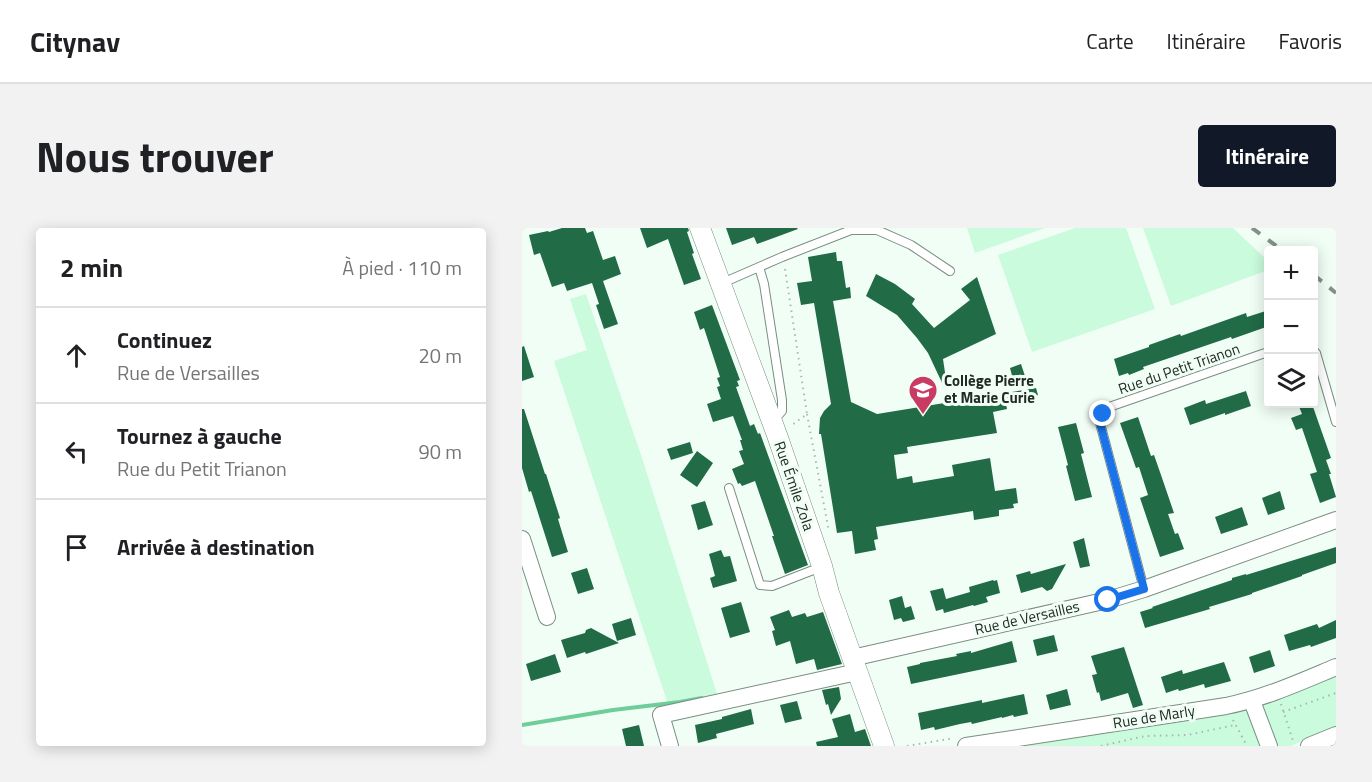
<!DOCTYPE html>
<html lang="fr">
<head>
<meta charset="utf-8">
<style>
  body { margin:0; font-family:"Titillium Web",sans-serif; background:#f2f2f2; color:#202124 }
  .controls { position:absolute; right:18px; top:18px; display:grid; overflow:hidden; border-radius:6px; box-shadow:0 3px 15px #0003 }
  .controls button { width:54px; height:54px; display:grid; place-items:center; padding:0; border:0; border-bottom:2px solid #e0e0e0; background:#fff; color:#202124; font:30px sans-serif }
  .stop { position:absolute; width:18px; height:18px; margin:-14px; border:4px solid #1a73e8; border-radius:50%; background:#fff }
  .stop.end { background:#1a73e8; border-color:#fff; box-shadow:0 2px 6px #0008 }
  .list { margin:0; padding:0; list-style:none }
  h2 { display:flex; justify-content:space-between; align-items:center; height:78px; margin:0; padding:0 24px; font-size:26px }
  h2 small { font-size:20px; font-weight:400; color:#757577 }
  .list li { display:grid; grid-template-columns:39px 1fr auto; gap:18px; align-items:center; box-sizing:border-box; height:96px; padding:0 24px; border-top:2px solid #e0e0e0 }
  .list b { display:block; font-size:22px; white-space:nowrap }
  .list p { margin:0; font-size:20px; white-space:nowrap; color:#757577 }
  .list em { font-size:20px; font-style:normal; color:#757577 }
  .icon { flex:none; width:33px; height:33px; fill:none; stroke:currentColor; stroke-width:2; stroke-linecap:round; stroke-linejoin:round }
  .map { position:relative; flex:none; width:814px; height:518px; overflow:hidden; border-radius:6px }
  header { display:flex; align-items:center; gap:36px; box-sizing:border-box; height:84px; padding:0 30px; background:#fff; border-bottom:2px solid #e0e0e0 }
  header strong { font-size:28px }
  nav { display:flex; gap:33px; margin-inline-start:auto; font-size:21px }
  .intro { display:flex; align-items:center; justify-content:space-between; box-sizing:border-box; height:144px; padding:0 36px }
  h1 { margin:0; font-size:42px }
  .button { padding:15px 27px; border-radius:6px; background:#111827; color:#fff; font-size:21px; font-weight:700 }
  main { display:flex; gap:36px; padding:0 36px }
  aside { flex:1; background:#fff; border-radius:6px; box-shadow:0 3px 15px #0003 }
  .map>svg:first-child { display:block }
  .green { fill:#c9fbdc }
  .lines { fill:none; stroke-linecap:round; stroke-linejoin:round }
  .stream { stroke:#6fcd9a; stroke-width:4 }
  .building { fill:#216b47 }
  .service-casing { stroke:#7b8e82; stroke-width:10 }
  .minor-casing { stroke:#7b8e82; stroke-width:18 }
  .tertiary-casing { stroke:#7b8e82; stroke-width:21 }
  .path { stroke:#abb6af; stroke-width:2; stroke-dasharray:1.5 4.5; stroke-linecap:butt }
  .service { stroke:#fff; stroke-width:8 }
  .minor { stroke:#fff; stroke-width:16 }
  .tertiary { stroke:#fff; stroke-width:20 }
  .rail { stroke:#86908a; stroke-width:4; stroke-dasharray:10 10; stroke-linecap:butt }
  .route { stroke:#1a73e8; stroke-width:8 }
  .labels { text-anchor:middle; stroke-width:6; stroke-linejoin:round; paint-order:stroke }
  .street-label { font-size:15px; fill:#222a25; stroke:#f1fef6 }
  .poi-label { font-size:15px; font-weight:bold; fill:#222a25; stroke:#f1fef6; text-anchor:start }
</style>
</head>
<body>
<header>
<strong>Citynav</strong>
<nav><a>Carte</a><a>Itinéraire</a><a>Favoris</a></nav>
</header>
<div class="intro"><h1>Nous trouver</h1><a class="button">Itinéraire</a></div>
<main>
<aside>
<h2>2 min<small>À pied · 110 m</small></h2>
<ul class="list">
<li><svg class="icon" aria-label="ahead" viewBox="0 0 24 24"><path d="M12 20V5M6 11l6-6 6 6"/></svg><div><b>Continuez</b><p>Rue de Versailles</p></div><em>20 m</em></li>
<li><svg class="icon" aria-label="left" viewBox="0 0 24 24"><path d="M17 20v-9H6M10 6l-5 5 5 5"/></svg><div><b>Tournez à gauche</b><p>Rue du Petit Trianon</p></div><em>90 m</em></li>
<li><svg class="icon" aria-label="arrive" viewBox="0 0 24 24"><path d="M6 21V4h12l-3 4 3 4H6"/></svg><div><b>Arrivée à destination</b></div></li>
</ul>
</aside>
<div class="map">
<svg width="814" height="518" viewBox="0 0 814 518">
  <rect width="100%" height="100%" fill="#f1fef6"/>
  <path class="green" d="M 445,0 L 523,0 L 453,25 Z
    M 553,0 L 604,0 L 633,81 L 510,124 L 476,27 Z
    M 621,0 L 711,0 L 746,33 L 746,42 L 649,78 Z
    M 64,66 L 120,230 L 197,472 L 147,479 L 32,133 L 65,122 L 48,71 Z
    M 814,442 L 814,498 L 769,518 L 489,518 L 708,482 Z"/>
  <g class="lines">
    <path class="stream" d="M 0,497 L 91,482 L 158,474 L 180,470"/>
  </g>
  <path class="building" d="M 40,0 L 63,0 L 65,5 L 71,3 L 81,32 L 93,28 L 99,46 L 81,53 L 96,96 L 82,101 L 74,77 L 77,76 L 70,55 L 45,63 L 42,55 L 30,59 L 18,25 L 12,27 L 7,7 L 26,3 L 27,4 Z
    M 118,0 L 166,0 L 167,3 L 165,4 L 172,25 L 170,26 L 179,51 L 162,57 L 146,11 L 125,20 Z
    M 204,0 L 275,0 L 276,1 L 235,16 L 232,9 L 210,17 Z
    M 314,24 L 315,33 L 320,33 L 324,60 L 328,59 L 329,70 L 311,73 L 329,174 L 355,186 L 514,160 L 516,167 L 484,176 L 485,181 L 471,184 L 475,205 L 385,219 L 386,225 L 372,227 L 375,251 L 390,248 L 391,255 L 432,248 L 430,237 L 468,230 L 473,263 L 494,260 L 496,275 L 491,276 L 492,280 L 477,282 L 477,288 L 452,292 L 451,283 L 354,299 L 356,311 L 352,312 L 354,322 L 333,326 L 330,303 L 315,305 L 299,206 L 297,206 L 298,190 L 302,183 L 309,176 L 292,75 L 279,77 L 275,55 L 290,53 L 286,29 Z
    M 354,46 L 373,56 L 393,71 L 390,76 L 412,100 L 448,72 L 439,61 L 455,49 L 474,106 L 421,131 L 425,158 L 422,159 L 406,125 L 395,110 L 375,87 L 344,68 Z
    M 190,77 L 218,152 L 215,153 L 217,158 L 214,159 L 228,198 L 232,196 L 236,206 L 238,205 L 286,337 L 263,346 L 250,308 L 252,308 L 233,253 L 220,258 L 218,255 L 216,256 L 210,241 L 222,236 L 217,223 L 221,222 L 218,212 L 220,212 L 211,188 L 191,194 L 185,176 L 199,171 L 195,159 L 198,158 L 195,150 L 198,149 L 182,100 L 178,102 L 172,84 Z
    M 747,82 L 747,98 L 710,111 L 709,109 L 621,139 L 622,141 L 607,147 L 606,145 L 597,148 L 592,131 L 627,119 L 627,117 L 658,106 L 659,108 L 724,85 L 725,89 Z
    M 2,118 L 12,149 L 0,153 L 0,119 Z
    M 499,136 L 505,154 L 493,159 L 488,140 Z
    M 724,163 L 729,178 L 703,187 L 703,185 L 668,197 L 662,180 L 683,172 L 684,176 Z
    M 776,176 L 790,176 L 809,230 L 804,232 L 809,246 L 807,246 L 814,269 L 798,275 L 788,246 L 795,244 L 780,200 L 774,202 L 769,190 L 780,186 Z
    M 0,181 L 2,181 L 23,246 L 24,246 L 38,290 L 36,291 L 46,324 L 30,329 L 9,263 L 7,264 L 0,240 Z
    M 616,189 L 629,228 L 632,227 L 639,247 L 652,285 L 646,286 L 653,306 L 656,305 L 662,321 L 638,329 L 618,270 L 626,267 L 617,239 L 614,240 L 598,195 Z
    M 554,195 L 562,225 L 559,226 L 570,269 L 553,273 L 544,238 L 546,237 L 536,199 Z
    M 168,214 L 171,225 L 149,232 L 145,221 Z
    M 175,223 L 191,235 L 175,259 L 158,247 Z
    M 758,263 L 763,281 L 746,287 L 740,270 Z
    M 183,273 L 191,297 L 176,302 L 169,277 Z
    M 720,279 L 726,297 L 699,306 L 693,289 Z
    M 562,310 L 568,338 L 558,340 L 551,314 Z
    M 814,319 L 814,335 L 780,347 L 780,348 L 730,365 L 730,366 L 687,379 L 688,381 L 623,400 L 618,384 L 631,380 L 630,379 L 710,352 L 710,350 L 724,346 L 724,347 Z
    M 199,322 L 202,329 L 208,328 L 215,353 L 191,360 L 188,350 L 193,348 L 187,326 Z
    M 544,336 L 530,361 L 525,363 L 520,359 L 499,365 L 494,347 L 508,343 L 509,346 Z
    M 65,340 L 72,361 L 56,366 L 49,345 Z
    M 471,352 L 472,353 L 475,352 L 478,365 L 464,369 L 466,374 L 452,378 L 451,377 L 422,385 L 421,381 L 414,383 L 408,363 L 421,360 L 424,371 L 448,364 L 447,359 Z
    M 380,368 L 383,380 L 389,378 L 393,391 L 381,394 L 379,390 L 372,392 L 367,372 Z
    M 219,374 L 228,404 L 208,410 L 199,380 Z
    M 267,382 L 270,389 L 283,385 L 285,389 L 301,384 L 320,436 L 295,442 L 292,431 L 274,436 L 268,413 L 254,418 L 250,403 L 253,402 L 248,389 Z
    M 109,390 L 114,407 L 95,413 L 90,396 Z
    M 814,392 L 814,410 L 789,419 L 788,417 L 767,423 L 762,407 L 795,396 L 797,400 Z
    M 69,400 L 97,415 L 64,426 L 63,424 L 45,430 L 39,412 L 63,405 L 64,402 Z
    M 532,407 L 536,423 L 515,428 L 511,412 Z
    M 490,413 L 495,434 L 389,456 L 385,439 L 398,436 L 398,435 L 435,428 L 434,426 L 449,423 L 449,425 Z
    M 602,419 L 621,477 L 611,480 L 606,465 L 579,473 L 577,464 L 575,465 L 570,447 L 575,446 L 569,428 Z
    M 748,422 L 753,438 L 732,445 L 727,429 Z
    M 33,426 L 39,444 L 9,453 L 4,436 Z
    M 702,434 L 709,453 L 683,460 L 682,456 L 657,463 L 656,461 L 644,465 L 639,449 L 660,442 L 661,446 Z
    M 317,459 L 319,471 L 309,487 L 306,476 L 304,477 L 300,462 Z
    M 545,461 L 549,477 L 528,482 L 524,467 Z
    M 502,466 L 506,486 L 492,489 L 491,487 L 480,490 L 480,489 L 450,496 L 449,494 L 438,496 L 413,502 L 412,499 L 399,502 L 396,485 L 460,472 L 460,475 Z
    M 275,473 L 280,491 L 263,495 L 258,477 Z
    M 229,481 L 232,496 L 194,506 L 195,510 L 176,515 L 173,497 L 200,491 L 200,489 Z
    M 328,486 L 333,504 L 343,501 L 349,518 L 295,518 L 294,514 L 316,509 L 310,491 Z
    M 117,497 L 122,518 L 104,518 L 100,501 Z"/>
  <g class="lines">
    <g class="service-casing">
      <path id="service" d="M 237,39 L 242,56 L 260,172 L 260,183 L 252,192
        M 198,56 L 260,29 L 329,2 L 355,2 L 389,17 L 428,43
        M 792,123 L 794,125 L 814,194
        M 207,260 L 238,357 L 250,358 L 299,339
        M 622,361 L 578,195 L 581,185 L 590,178 L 746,124"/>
    </g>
    <g class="minor-casing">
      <path id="minor" d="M 0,311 L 25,389
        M 330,430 L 586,372 L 622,361 L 814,292
        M 730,473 L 747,518
        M 148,518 L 139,487 L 335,444
        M 444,518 L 704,478 C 743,470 778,454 814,439
        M 787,518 L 814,507"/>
    </g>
    <g class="tertiary-casing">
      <path id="tertiary" d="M 178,0 L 255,207 L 300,338 L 307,365 L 362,518"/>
    </g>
    <path class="path" d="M 263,41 L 285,186 L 270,197
      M 285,186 L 307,304
      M 759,476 L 772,516
      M 761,484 L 814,465
      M 711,492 L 725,518
      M 385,518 L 432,510
      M 579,518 L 623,508 L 666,507 L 713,497"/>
    <use href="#service" class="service"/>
    <use href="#minor" class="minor"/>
    <use href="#tertiary" class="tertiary"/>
    <path class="rail" d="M 730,0 L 760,22
      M 792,47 L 814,65"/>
  </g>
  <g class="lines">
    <path class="route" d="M 581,186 L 578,195 L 622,361 L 586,372"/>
  </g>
  <defs>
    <g id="school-pin" transform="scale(1.5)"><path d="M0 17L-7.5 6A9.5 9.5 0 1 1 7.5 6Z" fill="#c93b63" stroke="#f1fef6"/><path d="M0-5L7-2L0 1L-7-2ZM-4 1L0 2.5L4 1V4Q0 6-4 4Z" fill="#fff"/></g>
  </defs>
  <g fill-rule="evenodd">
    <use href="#school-pin" x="401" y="162"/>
  </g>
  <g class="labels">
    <g class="street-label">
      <text transform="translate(657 141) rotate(-19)" y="5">Rue du Petit Trianon</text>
      <text transform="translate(272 258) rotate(71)" y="5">Rue Émile Zola</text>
      <text transform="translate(505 390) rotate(-13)" y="5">Rue de Versailles</text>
      <text transform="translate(632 489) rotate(-9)" y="5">Rue de Marly</text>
    </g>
    <g class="poi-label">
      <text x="422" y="158">Collège Pierre<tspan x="422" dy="17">et Marie Curie</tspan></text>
    </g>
  </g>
</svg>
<div class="controls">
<button>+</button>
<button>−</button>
<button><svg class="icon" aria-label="layers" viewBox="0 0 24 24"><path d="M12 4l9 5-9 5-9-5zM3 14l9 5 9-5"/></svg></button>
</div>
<div class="stop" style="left:586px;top:372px"></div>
<div class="stop end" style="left:581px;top:186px"></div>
</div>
</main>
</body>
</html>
